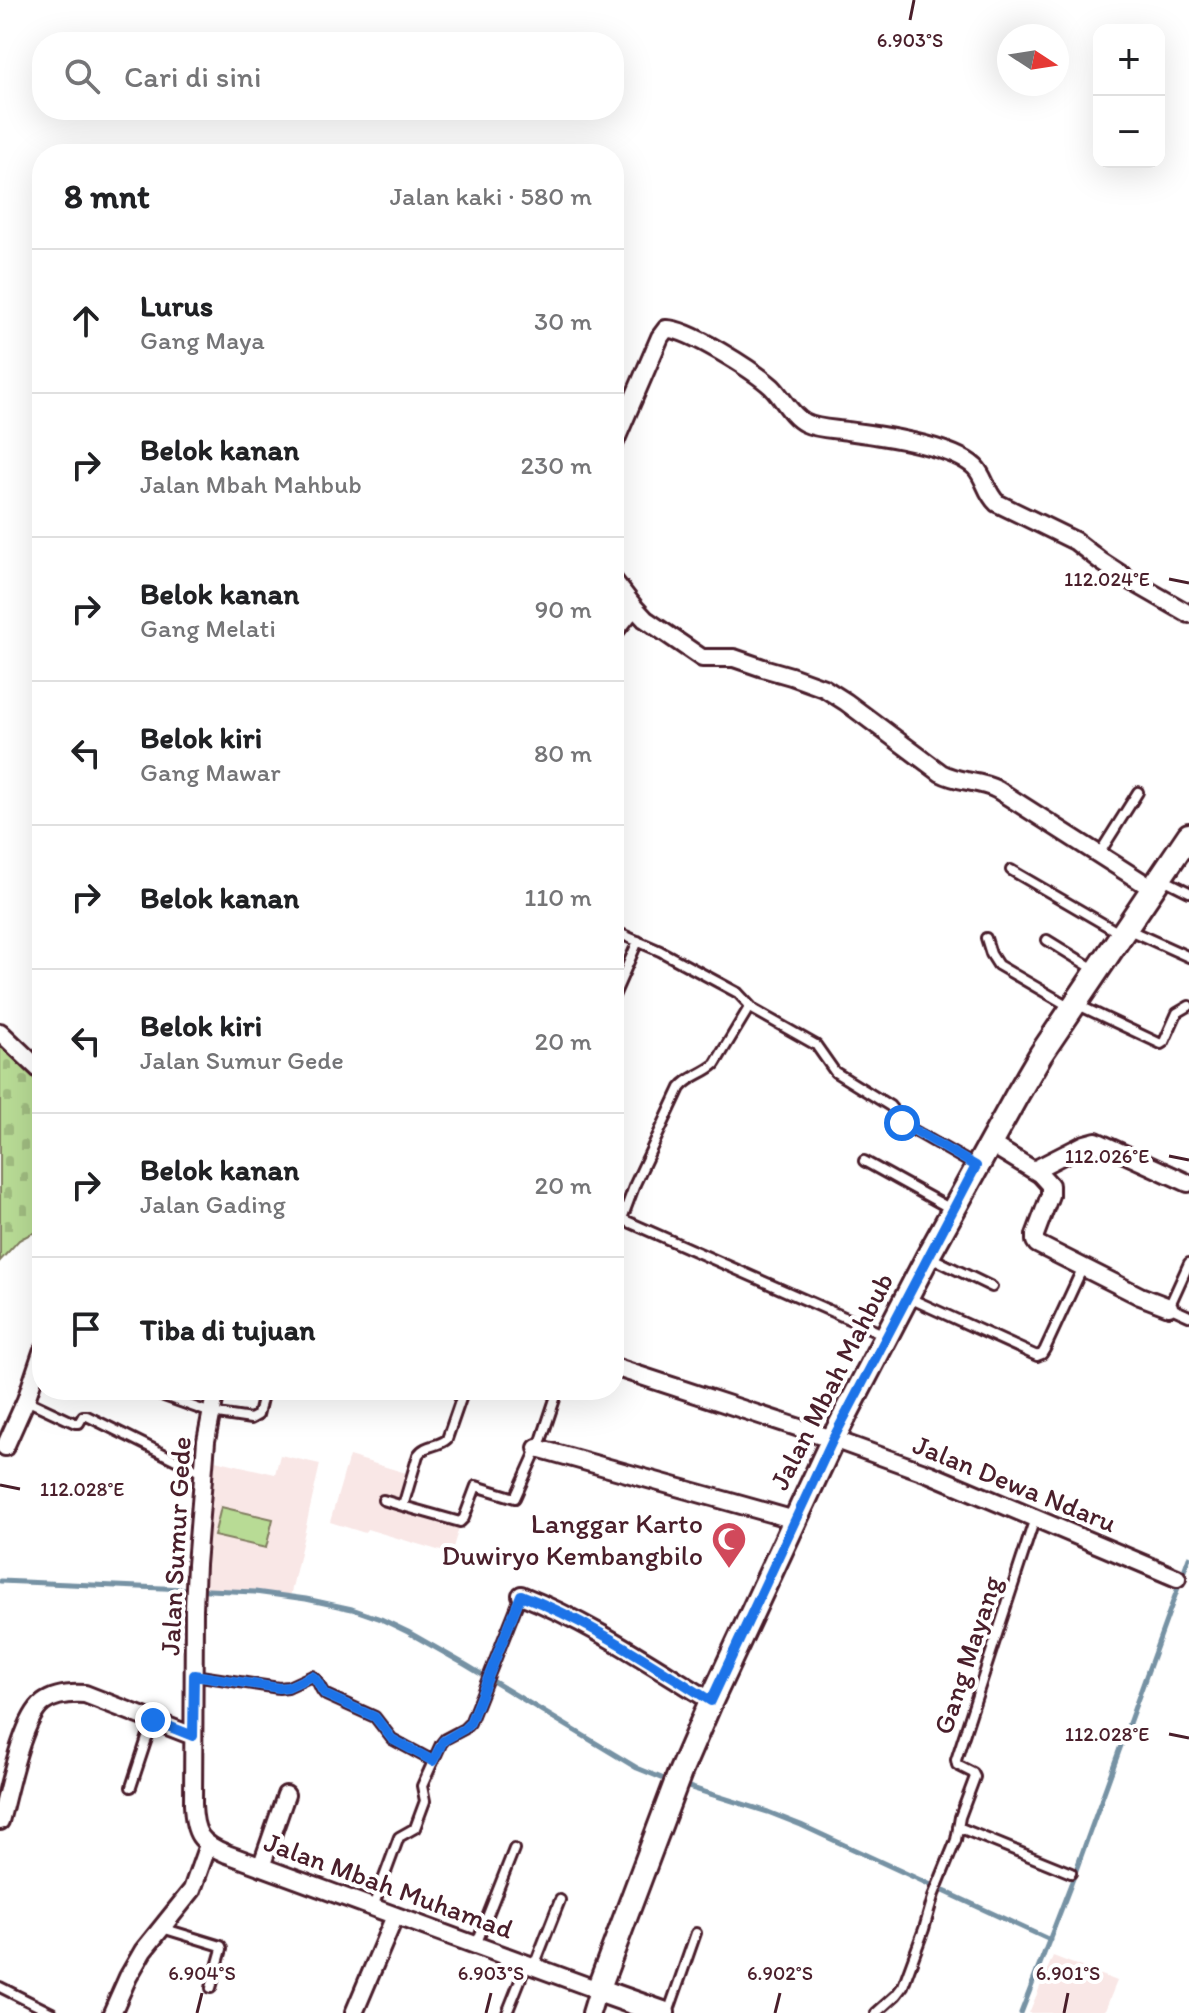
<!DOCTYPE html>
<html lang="id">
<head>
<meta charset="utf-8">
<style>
  body { margin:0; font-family:Itim,sans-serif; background:#f2f2f2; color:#202124 }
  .controls { position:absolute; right:24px; top:24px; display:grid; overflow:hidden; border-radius:16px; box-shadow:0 8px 32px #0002 }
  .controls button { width:72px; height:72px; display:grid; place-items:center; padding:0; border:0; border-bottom:2px solid #e0e0e0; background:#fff; color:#202124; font:40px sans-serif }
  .compass { position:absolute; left:997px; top:24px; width:72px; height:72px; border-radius:50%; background:#fff; box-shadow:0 8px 32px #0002; rotate:102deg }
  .stop { position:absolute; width:24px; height:24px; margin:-18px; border:6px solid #1a73e8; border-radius:50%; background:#fff }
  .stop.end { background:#1a73e8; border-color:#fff; box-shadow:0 2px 8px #0008 }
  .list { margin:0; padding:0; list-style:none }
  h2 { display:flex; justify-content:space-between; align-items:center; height:104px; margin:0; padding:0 32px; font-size:34px }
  h2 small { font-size:26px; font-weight:400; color:#757577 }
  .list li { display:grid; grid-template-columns:52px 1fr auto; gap:24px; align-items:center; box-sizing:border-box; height:144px; padding:0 32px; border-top:2px solid #e0e0e0 }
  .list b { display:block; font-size:30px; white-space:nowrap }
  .list p { margin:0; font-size:26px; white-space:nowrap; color:#757577 }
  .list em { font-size:26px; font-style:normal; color:#757577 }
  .icon { flex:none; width:44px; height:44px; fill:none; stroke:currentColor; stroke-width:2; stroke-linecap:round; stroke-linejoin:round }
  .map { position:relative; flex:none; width:1189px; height:2013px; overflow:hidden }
  .search { position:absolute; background:#fff; box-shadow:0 8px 32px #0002; left:32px; top:32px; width:592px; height:88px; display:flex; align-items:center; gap:20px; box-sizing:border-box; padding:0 28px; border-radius:32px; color:#757577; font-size:30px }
  .panel { position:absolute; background:#fff; box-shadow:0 8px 32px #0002; left:32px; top:144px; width:592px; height:1256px; border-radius:32px }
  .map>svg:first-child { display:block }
  .built { fill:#f9e7e6 }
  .cemetery { fill:url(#cemetery-stones); stroke:#817d60; stroke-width:2 }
  .garden { fill:#b8db95; stroke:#817d60; stroke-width:2 }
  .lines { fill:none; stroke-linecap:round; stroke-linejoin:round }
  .stream { stroke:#7692a4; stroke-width:5 }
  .lane-casing { stroke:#4a1f2b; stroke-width:14 }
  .street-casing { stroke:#4a1f2b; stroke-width:22 }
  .secondary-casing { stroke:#4a1f2b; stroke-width:28 }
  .lane { stroke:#fff; stroke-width:8 }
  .street { stroke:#fff; stroke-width:16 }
  .secondary { stroke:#fff; stroke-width:22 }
  .route { stroke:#1a73e8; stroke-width:10 }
  .ticks { fill:none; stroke:#4a1f2b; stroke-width:3 }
  .labels { text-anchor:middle; stroke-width:8; stroke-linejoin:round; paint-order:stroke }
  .street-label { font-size:28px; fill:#4a1f2b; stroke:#fff }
  .poi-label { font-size:28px; fill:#4a1f2b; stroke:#fff; text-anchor:end }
  .ticks-label { font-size:20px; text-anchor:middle; fill:#4a1f2b; stroke:#fff; stroke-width:8; stroke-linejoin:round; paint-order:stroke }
</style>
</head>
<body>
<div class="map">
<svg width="1189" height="2013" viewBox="0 0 1189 2013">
  <defs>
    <pattern id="cemetery-stones" width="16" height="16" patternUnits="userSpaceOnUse" patternTransform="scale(2)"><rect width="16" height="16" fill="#b8db95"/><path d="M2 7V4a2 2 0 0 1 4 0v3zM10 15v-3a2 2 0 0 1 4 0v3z" fill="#a0bc81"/></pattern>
  </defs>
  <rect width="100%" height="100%" fill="#fff"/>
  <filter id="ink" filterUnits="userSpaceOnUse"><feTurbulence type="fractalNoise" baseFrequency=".0125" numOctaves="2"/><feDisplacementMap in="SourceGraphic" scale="16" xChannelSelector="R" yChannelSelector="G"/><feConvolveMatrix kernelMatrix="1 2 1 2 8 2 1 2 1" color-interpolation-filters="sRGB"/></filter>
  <g filter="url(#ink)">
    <path class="built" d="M 280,1455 L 320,1464 L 290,1597 L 201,1589 L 211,1459 L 275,1474 Z
      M 349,1456 L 416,1476 L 408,1502 L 462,1518 L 451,1554 L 367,1529 L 365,1533 L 330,1522 Z
      M 1053,1956 L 1117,1981 L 1104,2013 L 1029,2013 Z"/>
    <path class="cemetery" d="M 0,1043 L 42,1082 L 42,1236 L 32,1233 L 19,1240 L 0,1261 Z"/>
    <path class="garden" d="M 221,1507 L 273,1519 L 266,1548 L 214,1536 Z"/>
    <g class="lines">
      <path class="stream" d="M 0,1581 L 255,1592 L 306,1599 L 352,1609 L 381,1619 L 408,1632 L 466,1665 L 637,1768 L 669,1781
        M 682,1785 L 768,1812 L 801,1825 L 1050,1940
        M 1021,2013 L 1071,1884 L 1189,1557"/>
      <g class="lane-casing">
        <path id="lane" d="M 1099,854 L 1138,792
          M 1011,870 L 1121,934
          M 1161,878 L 1189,892
          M 1127,929 L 1189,957
          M 614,931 L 660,951 L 738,993 L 754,1010 L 816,1045 L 835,1072 L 890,1106 L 906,1126 L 976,1166
          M 986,938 L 991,954 L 998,965 L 1072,1008
          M 1047,940 L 1094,969
          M 614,996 L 638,941
          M 1076,1004 L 1161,1044 L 1164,1042 L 1177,1013 L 1189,1006
          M 864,1161 L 951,1209
          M 622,1219 L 885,1335
          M 614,1240 L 635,1184 L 680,1088 C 689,1076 704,1074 715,1064 L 750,1006
          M 928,1256 L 992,1287
          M 1189,1263 L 1169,1307 L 1189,1316
          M 907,1297 L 1037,1356 L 1042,1354 L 1045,1349 L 1083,1267
          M 147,1390 L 211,1413 L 251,1419 L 258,1415 L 264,1390
          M 26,1400 L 75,1423 L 79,1423 L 83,1416 L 87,1416 L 202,1473
          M 383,1500 L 403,1506 L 418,1455 C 425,1444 439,1447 447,1439 L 464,1390
          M 403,1506 L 460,1522 L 464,1518 L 476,1486 L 515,1498 L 542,1438 L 558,1390
          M 194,1675 L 279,1688 L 288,1687 L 312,1676 C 320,1680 319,1690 326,1695 L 375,1717 L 392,1739 L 433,1761
          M 131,1787 L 153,1720
          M 958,1827 L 1071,1873
          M 373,1907 L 399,1837 L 415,1828 L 425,1801 L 422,1786 L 441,1744 L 445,1739 L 464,1729 L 470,1723 L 521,1595
          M 162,1928 L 221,1946 L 222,1949 L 211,1988
          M 476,1945 L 514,1849
          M 534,1966 L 560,1900
          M 0,1987 L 52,2013
          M 507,2013 L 527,1963
          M 668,2013 L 696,1933
          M 876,2013 L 896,1995 L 903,1986 L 924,1929 L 934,1894 L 956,1840 L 960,1817 L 975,1777 L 973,1773 L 957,1765 L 956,1760 L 1035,1518"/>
      </g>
      <g class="street-casing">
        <path id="street" d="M 614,444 L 660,337 L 666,329 C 688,328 754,371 772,387 C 783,398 791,416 805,423 C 817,429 834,429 847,431 C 878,435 952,445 975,467 C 985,477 986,493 997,503 L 1075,541 L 1102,562 L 1128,579 L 1189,614
          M 614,581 L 634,607 L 614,632
          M 634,607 L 645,619 L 702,658 L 734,658 L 763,668 L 791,676 L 824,688 L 846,702 L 941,773 C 959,783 980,780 998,790 L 1153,889
          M 0,1032 L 42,1072
          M 989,1143 L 1040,1174 L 1050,1185 L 1050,1195 L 1035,1235 L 1035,1241 L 1037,1244 L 1140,1296 L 1169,1307
          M 1034,1170 L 1085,1144 L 1096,1141 L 1188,1183
          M 614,1367 L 833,1439 L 930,1474 L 1177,1578
          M 216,1390 L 206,1441 L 196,1565 L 194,1609 L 193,1804 C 194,1834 200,1843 227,1854 L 598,1990 L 591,2013
          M 5,1447 L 26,1400 L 42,1352
          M 537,1448 L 795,1520
          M 521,1595 C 589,1622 649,1663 711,1701
          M 0,1821 C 8,1794 21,1720 43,1703 C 55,1694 70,1693 85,1694 L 193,1736
          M 261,1867 L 286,1795
          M 112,2013 L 128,1977 L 143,1951 L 192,1890 L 208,1845
          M 354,2013 L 395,1916"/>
      </g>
      <g class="secondary-casing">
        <path id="secondary" d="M 663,2013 L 598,1990 L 679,1775 L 711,1701 L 833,1439 L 928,1256 L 1017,1095 L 1041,1054 L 1189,835"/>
      </g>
      <use href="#lane" class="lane"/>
      <use href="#street" class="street"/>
      <use href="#secondary" class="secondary"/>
    </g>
  </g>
  <g class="lines" filter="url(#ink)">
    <path class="route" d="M 153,1720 L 193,1736 L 194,1675 L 279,1688 L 288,1687 L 312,1676 C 319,1680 320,1690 326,1695 L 375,1717 L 392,1739 L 433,1761 L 443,1741 L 464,1729 L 470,1723 L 521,1595 C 589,1621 650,1663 711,1701 L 833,1439 L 976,1166 L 902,1123"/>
  </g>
  <path class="ticks" d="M 910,20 L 914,0M 1169,579 L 1189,583M 1169,1156 L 1189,1160M 0,1485 L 20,1489M 1169,1734 L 1189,1738M 197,2013 L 202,1993M 486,2013 L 491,1993M 775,2013 L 780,1993M 1064,2013 L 1068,1993"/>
  <defs>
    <g id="mosque-pin" transform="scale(1.8)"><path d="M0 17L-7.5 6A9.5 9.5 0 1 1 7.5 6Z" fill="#d1495b" stroke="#fff"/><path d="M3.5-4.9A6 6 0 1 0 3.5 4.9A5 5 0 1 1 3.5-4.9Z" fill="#fff"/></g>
  </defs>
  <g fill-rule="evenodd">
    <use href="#mosque-pin" x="729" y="1539"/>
  </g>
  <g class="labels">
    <g class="street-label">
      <text transform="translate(831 1381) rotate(-63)" y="10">Jalan Mbah Mahbub</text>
      <text transform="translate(1015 1483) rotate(22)" y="10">Jalan Dewa Ndaru</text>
      <text transform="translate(175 1546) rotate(-87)" y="10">Jalan Sumur Gede</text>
      <text transform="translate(967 1655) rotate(-72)" y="10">Gang Mayang</text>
      <text transform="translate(389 1885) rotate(20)" y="10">Jalan Mbah Muhamad</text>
    </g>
    <g class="poi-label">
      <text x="703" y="1533">Langgar Karto<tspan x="703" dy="32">Duwiryo Kembangbilo</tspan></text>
    </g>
  </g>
  <g class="ticks-label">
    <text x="910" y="47">6.903°S</text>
    <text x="1107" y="586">112.024°E</text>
    <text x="1107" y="1163">112.026°E</text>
    <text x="82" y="1496">112.028°E</text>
    <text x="1107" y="1741">112.028°E</text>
    <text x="202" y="1980">6.904°S</text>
    <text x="491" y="1980">6.903°S</text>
    <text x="780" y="1980">6.902°S</text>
    <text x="1068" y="1980">6.901°S</text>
  </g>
</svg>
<div class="controls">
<button>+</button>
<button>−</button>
</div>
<svg class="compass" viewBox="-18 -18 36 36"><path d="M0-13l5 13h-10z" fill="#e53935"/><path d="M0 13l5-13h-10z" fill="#757577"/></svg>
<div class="stop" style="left:902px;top:1123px"></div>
<div class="stop end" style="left:153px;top:1720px"></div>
<div class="search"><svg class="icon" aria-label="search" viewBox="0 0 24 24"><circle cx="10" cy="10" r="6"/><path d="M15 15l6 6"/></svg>Cari di sini</div>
<section class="panel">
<h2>8 mnt<small>Jalan kaki · 580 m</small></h2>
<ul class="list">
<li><svg class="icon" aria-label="ahead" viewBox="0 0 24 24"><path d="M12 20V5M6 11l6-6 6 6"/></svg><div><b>Lurus</b><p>Gang Maya</p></div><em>30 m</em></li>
<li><svg class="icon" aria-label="right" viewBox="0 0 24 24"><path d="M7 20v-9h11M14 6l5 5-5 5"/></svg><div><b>Belok kanan</b><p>Jalan Mbah Mahbub</p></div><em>230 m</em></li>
<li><svg class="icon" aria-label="right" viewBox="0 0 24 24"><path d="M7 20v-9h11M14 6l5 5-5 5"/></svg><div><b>Belok kanan</b><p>Gang Melati</p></div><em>90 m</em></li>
<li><svg class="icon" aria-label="left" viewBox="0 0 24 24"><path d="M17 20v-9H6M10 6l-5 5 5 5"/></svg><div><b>Belok kiri</b><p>Gang Mawar</p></div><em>80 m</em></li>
<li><svg class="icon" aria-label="right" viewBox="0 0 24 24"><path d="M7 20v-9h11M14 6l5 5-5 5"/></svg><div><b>Belok kanan</b></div><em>110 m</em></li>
<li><svg class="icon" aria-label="left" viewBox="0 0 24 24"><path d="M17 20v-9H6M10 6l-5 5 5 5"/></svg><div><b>Belok kiri</b><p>Jalan Sumur Gede</p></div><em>20 m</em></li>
<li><svg class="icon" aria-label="right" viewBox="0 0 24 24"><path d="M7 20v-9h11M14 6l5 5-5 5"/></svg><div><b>Belok kanan</b><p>Jalan Gading</p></div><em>20 m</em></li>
<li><svg class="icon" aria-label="arrive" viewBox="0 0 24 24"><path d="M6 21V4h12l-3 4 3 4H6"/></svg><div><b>Tiba di tujuan</b></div></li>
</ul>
</section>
</div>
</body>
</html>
